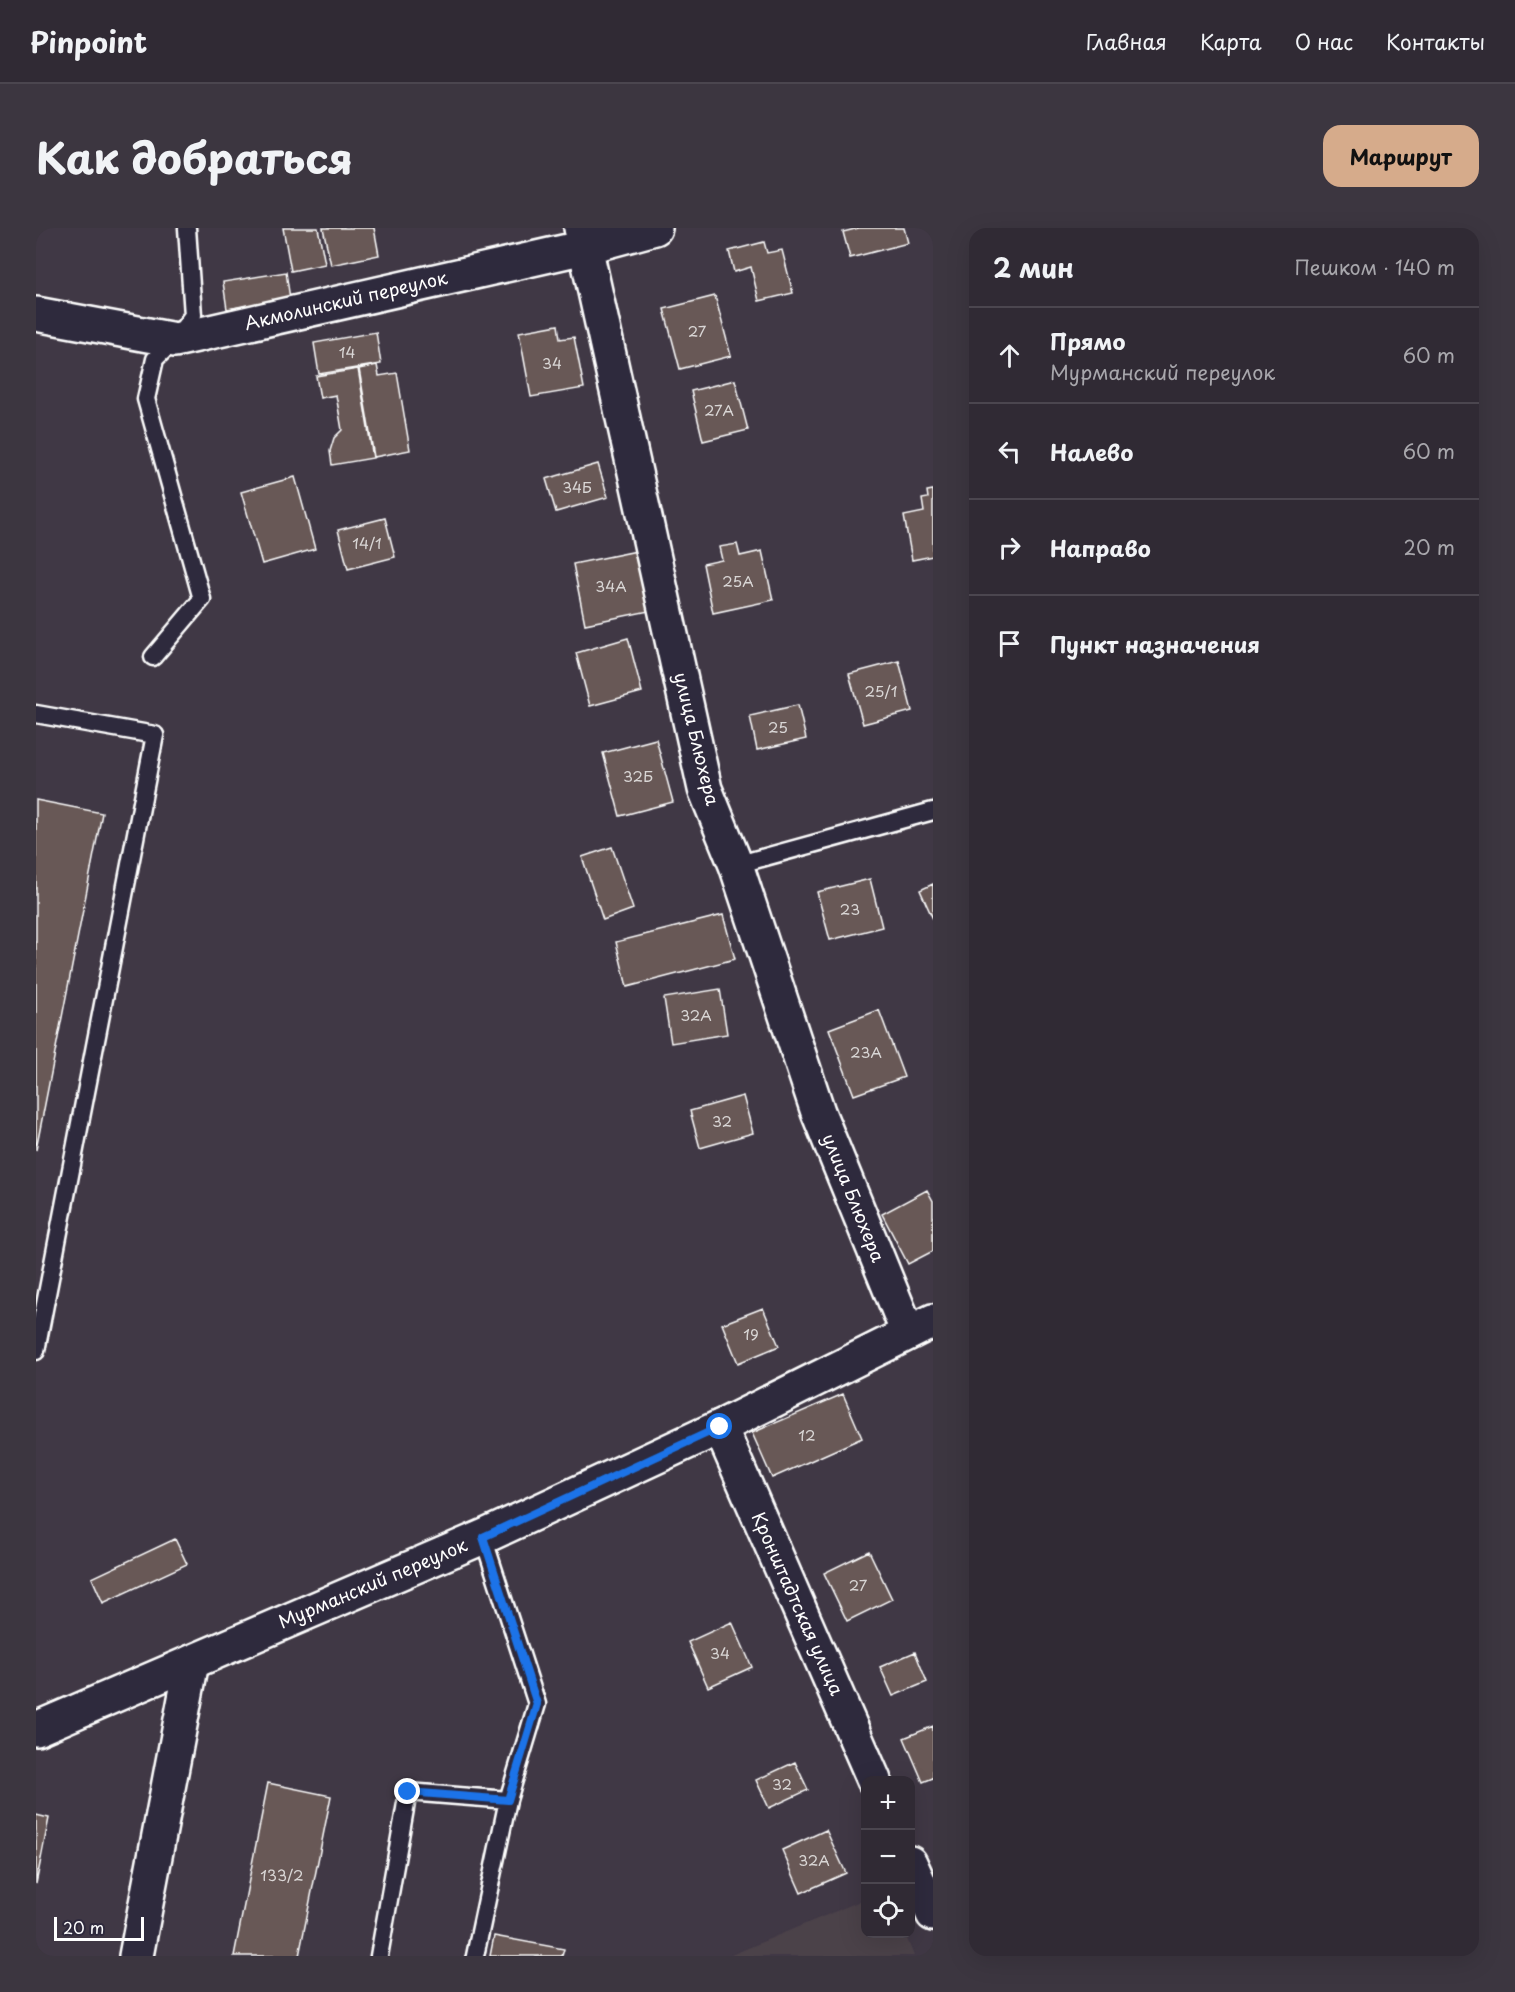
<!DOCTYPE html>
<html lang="ru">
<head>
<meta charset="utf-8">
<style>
  body { margin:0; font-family:"Playpen Sans",sans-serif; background:#3c3640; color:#f1f3f6 }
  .controls { position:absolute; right:18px; bottom:18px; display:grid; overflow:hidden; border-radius:12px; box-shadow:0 6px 24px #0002 }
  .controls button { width:54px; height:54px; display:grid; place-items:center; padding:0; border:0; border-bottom:2px solid #4b464f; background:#302a34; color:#f1f3f6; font:30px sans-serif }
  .scale { position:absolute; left:18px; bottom:15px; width:90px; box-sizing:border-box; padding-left:6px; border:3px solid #fff; border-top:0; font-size:16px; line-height:21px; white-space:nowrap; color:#fff; -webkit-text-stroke:4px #2f2a3d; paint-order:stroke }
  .stop { position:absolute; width:18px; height:18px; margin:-14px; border:4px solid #1a73e8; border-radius:50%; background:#fff }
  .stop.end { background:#1a73e8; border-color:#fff; box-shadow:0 2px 6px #0008 }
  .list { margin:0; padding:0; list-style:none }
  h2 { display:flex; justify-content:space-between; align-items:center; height:78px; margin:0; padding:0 24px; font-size:26px }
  h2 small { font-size:20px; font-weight:400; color:#a8a7ac }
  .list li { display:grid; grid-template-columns:39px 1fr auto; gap:18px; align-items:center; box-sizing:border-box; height:96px; padding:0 24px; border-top:2px solid #4b464f }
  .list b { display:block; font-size:22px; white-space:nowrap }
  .list p { margin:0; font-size:20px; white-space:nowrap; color:#a8a7ac }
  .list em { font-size:20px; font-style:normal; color:#a8a7ac }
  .icon { flex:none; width:33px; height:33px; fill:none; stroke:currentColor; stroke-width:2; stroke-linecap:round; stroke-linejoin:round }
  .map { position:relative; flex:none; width:897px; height:1728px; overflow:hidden; border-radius:18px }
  header { display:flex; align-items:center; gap:36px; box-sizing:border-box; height:84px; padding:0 30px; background:#302a34; border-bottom:2px solid #4b464f }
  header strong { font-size:28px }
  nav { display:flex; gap:33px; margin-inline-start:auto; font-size:21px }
  .intro { display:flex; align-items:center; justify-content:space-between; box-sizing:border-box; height:144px; padding:0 36px }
  h1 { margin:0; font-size:42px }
  .button { padding:15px 27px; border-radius:18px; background:#d6ab8b; color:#111; font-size:21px; font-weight:700 }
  main { display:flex; gap:36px; padding:0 36px }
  aside { flex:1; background:#302a34; border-radius:18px; box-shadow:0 6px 24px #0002 }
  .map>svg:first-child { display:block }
  .built { fill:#4c424a }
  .building { fill:#685957; stroke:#fff; stroke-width:1.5 }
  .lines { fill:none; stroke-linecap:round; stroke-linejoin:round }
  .service-casing { stroke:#fff; stroke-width:21 }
  .minor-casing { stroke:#fff; stroke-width:38 }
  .tertiary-casing { stroke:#fff; stroke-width:38 }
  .service { stroke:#2f2a3d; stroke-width:16 }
  .minor { stroke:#2f2a3d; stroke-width:33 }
  .tertiary { stroke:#2f2a3d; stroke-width:33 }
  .route { stroke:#1a73e8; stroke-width:8 }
  .labels { text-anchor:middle; stroke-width:4.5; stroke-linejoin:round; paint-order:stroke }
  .number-label { font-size:15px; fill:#d9d6d5 }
  .street-label { font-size:18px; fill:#fff; stroke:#2f2a3d }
</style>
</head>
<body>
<header>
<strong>Pinpoint</strong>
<nav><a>Главная</a><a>Карта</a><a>О нас</a><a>Контакты</a></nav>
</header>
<div class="intro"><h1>Как добраться</h1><a class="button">Маршрут</a></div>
<main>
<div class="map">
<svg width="897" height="1728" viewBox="0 0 897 1728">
  <rect width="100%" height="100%" fill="#403845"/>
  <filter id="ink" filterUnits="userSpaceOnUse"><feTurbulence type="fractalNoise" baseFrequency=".0167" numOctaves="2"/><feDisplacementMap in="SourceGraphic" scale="12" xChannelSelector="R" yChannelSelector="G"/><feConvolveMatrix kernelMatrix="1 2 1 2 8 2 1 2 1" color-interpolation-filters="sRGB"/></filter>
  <g filter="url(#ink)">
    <path class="built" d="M 829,1671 L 830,1706 L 869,1706 L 878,1728 L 693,1728 Z"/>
    <path class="building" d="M 247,0 L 282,0 L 289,36 L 255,43 Z
      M 287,0 L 338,0 L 343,27 L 295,37 Z
      M 823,0 L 868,0 L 872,15 L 814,30 L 807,4 Z
      M 728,14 L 731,25 L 746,22 L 757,65 L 723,73 L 715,39 L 698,44 L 693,23 Z
      M 250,44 L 254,71 L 191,81 L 187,54 Z
      M 679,68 L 695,128 L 644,141 L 628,81 Z
      M 522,97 L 524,111 L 538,109 L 548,160 L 495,169 L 483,104 Z
      M 340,104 L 345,136 L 283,146 L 278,115 Z
      M 341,137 L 343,148 L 361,145 L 374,222 L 338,229 L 323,141 Z
      M 322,141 L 337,230 L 296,237 L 294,223 L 298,210 L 306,202 L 300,167 L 284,170 L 280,148 Z
      M 699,152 L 712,202 L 667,213 L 655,163 Z
      M 562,236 L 572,269 L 520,284 L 510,251 Z
      M 259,249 L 279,321 L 226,336 L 205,264 Z
      M 897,262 L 897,328 L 876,332 L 868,288 L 888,284 L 886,271 L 892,270 L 891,263 Z
      M 349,290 L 359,329 L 312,341 L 302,302 Z
      M 701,316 L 704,328 L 726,323 L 737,372 L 677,385 L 667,336 L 686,332 L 683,319 Z
      M 601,323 L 613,383 L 549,396 L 537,336 Z
      M 592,410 L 606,464 L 554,478 L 540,425 Z
      M 863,433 L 876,483 L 827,496 L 813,446 Z
      M 762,477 L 770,511 L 721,522 L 714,488 Z
      M 620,511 L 637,574 L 584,588 L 567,525 Z
      M 0,572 L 66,585 L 0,922 Z
      M 576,619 L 597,681 L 567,692 L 546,629 Z
      M 834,651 L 846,699 L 794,712 L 781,664 Z
      M 897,656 L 897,691 L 884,662 Z
      M 687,687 L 699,731 L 591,759 L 580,714 Z
      M 684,761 L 691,806 L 635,815 L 628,770 Z
      M 843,782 L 868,849 L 818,867 L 793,801 Z
      M 707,868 L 717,905 L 664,920 L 654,883 Z
      M 891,962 L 897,973 L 897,1023 L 872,1036 L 846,986 Z
      M 727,1080 L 743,1118 L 702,1135 L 686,1096 Z
      M 807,1166 L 826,1210 L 736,1250 L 716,1205 Z
      M 139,1311 L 151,1336 L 67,1375 L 56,1350 Z
      M 833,1323 L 856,1371 L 811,1393 L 788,1345 Z
      M 696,1394 L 716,1439 L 672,1459 L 652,1414 Z
      M 879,1424 L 891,1454 L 857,1468 L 844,1439 Z
      M 897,1498 L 897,1550 L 887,1554 L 868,1510 Z
      M 759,1534 L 772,1562 L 733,1580 L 720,1552 Z
      M 232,1555 L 295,1568 L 263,1728 L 198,1728 Z
      M 0,1587 L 13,1590 L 0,1656 Z
      M 790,1602 L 810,1645 L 765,1665 L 746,1622 Z
      M 458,1708 L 528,1721 L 526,1728 L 454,1728 Z"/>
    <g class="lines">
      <g class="service-casing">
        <path id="service" d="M 117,429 L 166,371 L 110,171 L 119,131 L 139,112 L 157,87 L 151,0
          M 0,486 L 119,507 L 0,1123
          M 700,637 L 897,583
          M 343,1728 L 372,1564 L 472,1572
          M 439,1728 L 472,1572 L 501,1476 L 447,1309"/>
      </g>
      <g class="minor-casing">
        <path id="minor" d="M 545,0 L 669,561 L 700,637 L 782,884 L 872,1105
          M 0,86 L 139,112 L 549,19 L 619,0
          M 684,1199 L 838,1552
          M 874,1635 L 897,1686
          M 100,1728 L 156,1434"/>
      </g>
      <g class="tertiary-casing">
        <path id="tertiary" d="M 0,1501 L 447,1309 L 684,1199 L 897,1093"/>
      </g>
      <use href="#service" class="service"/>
      <use href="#minor" class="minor"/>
      <use href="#tertiary" class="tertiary"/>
    </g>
  </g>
  <g class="lines" filter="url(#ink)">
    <path class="route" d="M 372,1564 L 472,1572 L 501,1476 L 447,1309 L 684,1199"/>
  </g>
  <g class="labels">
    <g class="number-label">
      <text x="661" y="109">27</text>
      <text x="311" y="130">14</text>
      <text x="516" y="141">34</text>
      <text x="683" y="188">27А</text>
      <text x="541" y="265">34Б</text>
      <text x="331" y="321">14/1</text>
      <text x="702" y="359">25А</text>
      <text x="575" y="364">34А</text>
      <text x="845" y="469">25/1</text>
      <text x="742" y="505">25</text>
      <text x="602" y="554">32Б</text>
      <text x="814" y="687">23</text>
      <text x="660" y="793">32А</text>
      <text x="830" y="830">23А</text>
      <text x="686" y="899">32</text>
      <text x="715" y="1112">19</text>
      <text x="771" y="1213">12</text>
      <text x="822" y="1363">27</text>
      <text x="684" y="1431">34</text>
      <text x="746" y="1562">32</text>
      <text x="778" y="1638">32А</text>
      <text x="246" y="1653">133/2</text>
    </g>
    <g class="street-label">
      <text transform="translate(310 73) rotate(-13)" y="6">Акмолинский переулок</text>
      <text transform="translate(660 511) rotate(76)" y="6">улица Блюхера</text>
      <text transform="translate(817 970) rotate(68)" y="6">улица Блюхера</text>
      <text transform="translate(337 1356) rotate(-23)" y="6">Мурманский переулок</text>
      <text transform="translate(761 1376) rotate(66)" y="6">Кронштадтская улица</text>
    </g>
  </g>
</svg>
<div class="controls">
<button>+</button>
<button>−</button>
<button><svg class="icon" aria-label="locate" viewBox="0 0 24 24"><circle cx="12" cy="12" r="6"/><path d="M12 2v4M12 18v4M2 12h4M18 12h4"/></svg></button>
</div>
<div class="scale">20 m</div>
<div class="stop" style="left:684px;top:1199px"></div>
<div class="stop end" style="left:372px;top:1564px"></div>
</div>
<aside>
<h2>2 мин<small>Пешком · 140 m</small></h2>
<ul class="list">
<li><svg class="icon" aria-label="ahead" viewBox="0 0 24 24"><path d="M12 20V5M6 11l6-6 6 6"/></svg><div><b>Прямо</b><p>Мурманский переулок</p></div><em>60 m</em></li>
<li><svg class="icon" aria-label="left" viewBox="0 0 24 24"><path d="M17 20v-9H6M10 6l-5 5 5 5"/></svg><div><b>Налево</b></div><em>60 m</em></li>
<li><svg class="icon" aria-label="right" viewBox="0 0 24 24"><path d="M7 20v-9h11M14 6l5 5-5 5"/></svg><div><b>Направо</b></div><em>20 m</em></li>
<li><svg class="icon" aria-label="arrive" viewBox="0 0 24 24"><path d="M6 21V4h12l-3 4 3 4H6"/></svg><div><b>Пункт назначения</b></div></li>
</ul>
</aside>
</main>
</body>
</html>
